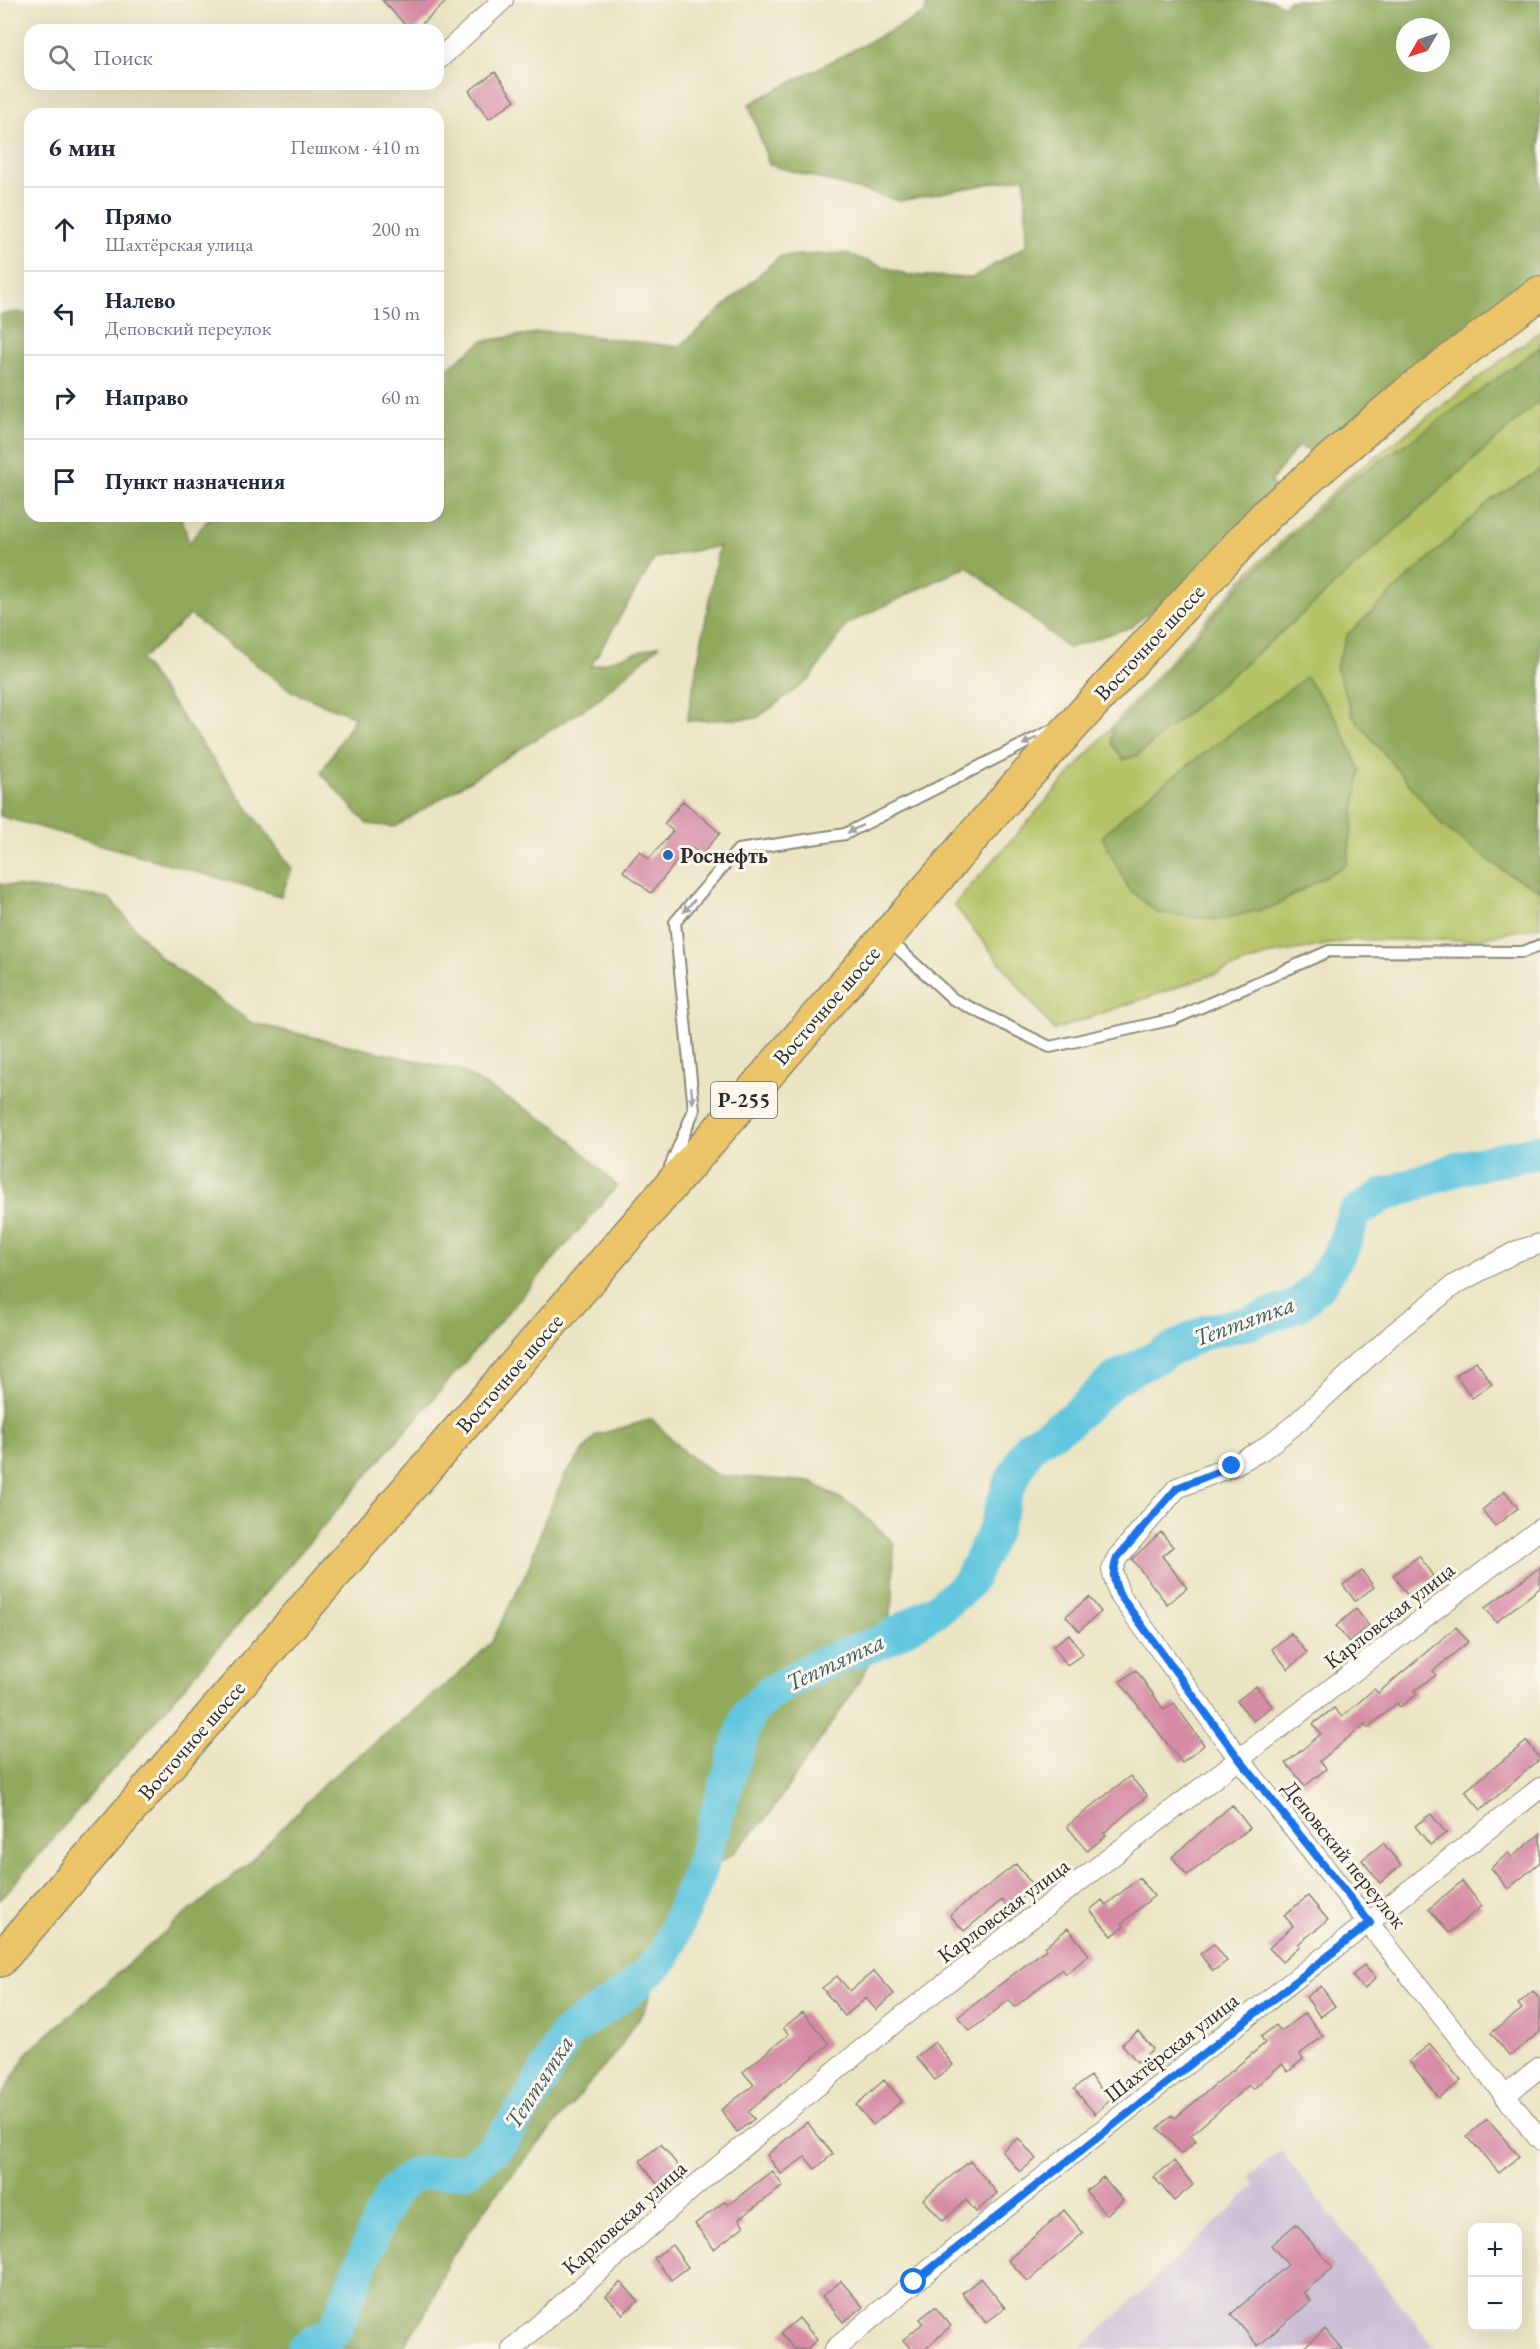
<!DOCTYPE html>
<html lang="ru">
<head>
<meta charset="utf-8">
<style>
  body { margin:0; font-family:"EB Garamond",serif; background:#f6f6f7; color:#1f2937 }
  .controls { position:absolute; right:18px; bottom:18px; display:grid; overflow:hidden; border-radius:12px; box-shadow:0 6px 24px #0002 }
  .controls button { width:54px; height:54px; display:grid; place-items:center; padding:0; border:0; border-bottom:2px solid #e0e1e3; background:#fff; color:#1f2937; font:30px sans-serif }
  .compass { position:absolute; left:1396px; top:18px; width:54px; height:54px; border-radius:50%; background:#fff; box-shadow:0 6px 24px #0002; rotate:231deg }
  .stop { position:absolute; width:18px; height:18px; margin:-14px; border:4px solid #1a73e8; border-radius:50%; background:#fff }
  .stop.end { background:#1a73e8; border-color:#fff; box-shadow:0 2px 6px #0008 }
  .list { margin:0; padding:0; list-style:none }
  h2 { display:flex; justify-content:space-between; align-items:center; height:78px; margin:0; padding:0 24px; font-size:26px }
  h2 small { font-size:20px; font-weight:400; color:#747a83 }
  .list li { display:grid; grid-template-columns:39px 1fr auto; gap:18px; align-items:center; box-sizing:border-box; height:84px; padding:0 24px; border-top:2px solid #e0e1e3 }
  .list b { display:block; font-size:22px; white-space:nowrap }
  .list p { margin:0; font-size:20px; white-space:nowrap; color:#747a83 }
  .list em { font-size:20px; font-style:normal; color:#747a83 }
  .icon { flex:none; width:33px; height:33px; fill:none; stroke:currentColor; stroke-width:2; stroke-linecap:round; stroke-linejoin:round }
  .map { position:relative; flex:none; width:1540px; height:2349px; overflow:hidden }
  .search { position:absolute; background:#fff; box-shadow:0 6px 24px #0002; left:24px; top:24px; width:420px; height:66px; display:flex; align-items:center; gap:15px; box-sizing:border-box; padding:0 21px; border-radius:18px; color:#747a83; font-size:22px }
  .panel { position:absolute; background:#fff; box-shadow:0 6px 24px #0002; left:24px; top:108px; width:420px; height:414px; border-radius:18px }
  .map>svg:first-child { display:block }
  .industrial { fill:#cabfd6 }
  .green { fill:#b5c366; stroke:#707748; stroke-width:1.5 }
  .forest { fill:#90a95b; stroke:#5e6a43; stroke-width:1.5; fill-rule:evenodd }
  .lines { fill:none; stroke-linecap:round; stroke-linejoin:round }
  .river { stroke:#62c6df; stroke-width:34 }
  .building { fill:#d68ba5 }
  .service-casing { stroke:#8b8877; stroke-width:14 }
  .minor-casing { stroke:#8b8877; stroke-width:22 }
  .trunk-casing { stroke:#8b8877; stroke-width:36 }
  .service { stroke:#fff; stroke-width:10 }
  .minor { stroke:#fff; stroke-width:20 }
  .trunk { stroke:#edc569; stroke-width:33 }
  .oneway { fill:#a0a0a0 }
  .route { stroke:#1a73e8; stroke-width:8 }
  .poi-dot { fill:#1f6fb2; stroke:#fbf7ec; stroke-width:2 }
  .labels { text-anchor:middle; stroke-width:6; stroke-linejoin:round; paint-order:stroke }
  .shield { fill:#fbf7ec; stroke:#696865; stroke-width:1.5 }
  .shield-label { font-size:21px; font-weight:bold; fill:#2b2b2b }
  .street-label { font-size:22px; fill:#2b2b2b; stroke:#fbf7ec }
  .poi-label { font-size:22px; font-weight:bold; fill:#2b2b2b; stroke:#fbf7ec; text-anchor:start }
  .water-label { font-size:24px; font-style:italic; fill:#3c5a61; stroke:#fbf7ec }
</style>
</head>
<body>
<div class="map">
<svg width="1540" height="2349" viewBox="0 0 1540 2349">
  <rect width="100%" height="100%" fill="#fbf7ec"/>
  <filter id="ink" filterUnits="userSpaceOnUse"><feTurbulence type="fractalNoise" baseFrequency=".0167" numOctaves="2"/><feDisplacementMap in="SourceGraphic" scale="12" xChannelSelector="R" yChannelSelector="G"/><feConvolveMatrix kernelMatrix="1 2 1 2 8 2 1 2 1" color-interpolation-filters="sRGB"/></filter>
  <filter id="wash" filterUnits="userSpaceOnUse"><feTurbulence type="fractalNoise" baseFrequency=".008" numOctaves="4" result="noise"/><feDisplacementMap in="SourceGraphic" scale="24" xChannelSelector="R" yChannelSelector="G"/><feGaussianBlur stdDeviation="1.35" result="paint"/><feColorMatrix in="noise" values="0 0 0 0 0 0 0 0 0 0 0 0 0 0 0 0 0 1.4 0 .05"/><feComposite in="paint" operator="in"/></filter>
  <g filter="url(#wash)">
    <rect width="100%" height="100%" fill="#ebe4c3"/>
    <path class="industrial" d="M 1281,2151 L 1435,2349 L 1080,2349 L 1256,2185 L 1250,2175 Z"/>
    <path class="green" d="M 1540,331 L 1540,926 L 1471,940 L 1354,940 L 1272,954 L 1054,1030 L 954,905 L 1248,573 L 1346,479 Z"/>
    <path class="forest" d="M 928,0 L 1270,0 L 1284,6 L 1289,0 L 1540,0 L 1540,286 L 1476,320 L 1414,407 L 1332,460 L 1298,446 L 1271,481 L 1283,504 L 1131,627 L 1068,648 L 967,566 L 847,624 L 810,679 L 757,718 L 687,721 L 719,546 L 655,558 L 590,667 L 660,645 L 594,703 L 395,827 L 367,824 L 321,773 L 355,717 L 293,692 L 190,615 L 141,660 L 292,869 L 281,896 L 0,816 L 0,315 L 17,312 L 30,315 L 30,516 L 181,516 L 189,543 L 211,516 L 438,516 L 438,375 L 483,341 L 549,331 L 679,347 L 780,256 L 845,253 L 907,275 L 972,278 L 1027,245 L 1025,177 L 900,201 L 769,165 L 749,104 L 925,13 ZM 1405,27 L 1441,27 L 1441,63 L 1405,63 Z
      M 1540,347 L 1540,400 L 1291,624 L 1138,755 L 1123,760 L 1112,743 L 1112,731 L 1245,581 L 1348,482 L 1418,436 Z
      M 1540,470 L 1540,890 L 1507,873 L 1444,827 L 1353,716 L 1336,667 L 1347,635 L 1491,500 Z
      M 1306,677 L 1337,720 L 1360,770 L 1347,864 L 1273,907 L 1218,920 L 1158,913 L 1129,889 L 1102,837 L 1135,805 Z
      M 0,884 L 109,898 L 160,957 L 252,1023 L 461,1071 L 558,1128 L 617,1186 L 0,1900 Z
      M 652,1419 L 684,1452 L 717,1475 L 811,1482 L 854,1506 L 894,1543 L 893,1602 L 883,1641 L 851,1695 L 768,1816 L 734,1853 L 698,1876 L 687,1921 L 663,1958 L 645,2009 L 616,2052 L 496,2194 L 448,2262 L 430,2306 L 402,2349 L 0,2349 L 0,2099 L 28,2052 L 174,1924 L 248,1864 L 325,1783 L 455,1677 L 491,1643 L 528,1569 L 544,1522 L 565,1475 L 596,1435 Z"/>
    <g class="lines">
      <path class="river" d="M 304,2349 L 335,2330 L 378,2222 L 393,2192 L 414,2174 L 466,2170 L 496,2147 L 532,2097 L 567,2033 L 627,1992 L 663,1958 L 698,1876 L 748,1715 L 769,1693 L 818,1665 L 883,1641 L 938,1609 L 968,1584 L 993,1534 L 1008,1488 L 1029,1446 L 1069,1421 L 1116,1378 L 1207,1331 L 1249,1323 L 1298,1305 L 1320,1284 L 1343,1247 L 1354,1214 L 1382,1196 L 1460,1168 L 1540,1151"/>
    </g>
    <g id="blocks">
      <path class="building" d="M 382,0 L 448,0 L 415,30 L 410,30 Z
        M 495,72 L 515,100 L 489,119 L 469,91 Z
        M 683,801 L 720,833 L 701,855 L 690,846 L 651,893 L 623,871 L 640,851 L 649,859 L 673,831 L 664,824 Z
        M 1476,1361 L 1492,1384 L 1472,1398 L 1456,1375 Z
        M 1505,1491 L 1518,1508 L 1495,1526 L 1482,1510 Z
        M 1161,1532 L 1173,1547 L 1162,1556 L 1187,1588 L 1167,1604 L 1132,1559 Z
        M 1419,1556 L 1433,1576 L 1407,1595 L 1393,1575 Z
        M 1540,1567 L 1540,1588 L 1496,1622 L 1485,1608 Z
        M 1362,1571 L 1374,1587 L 1355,1601 L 1343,1585 Z
        M 1089,1597 L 1101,1612 L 1079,1631 L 1066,1616 Z
        M 1356,1609 L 1369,1626 L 1349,1642 L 1336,1626 Z
        M 1456,1627 L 1468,1642 L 1433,1671 L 1436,1675 L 1414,1691 L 1417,1694 L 1400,1707 L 1397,1703 L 1368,1728 L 1365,1724 L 1320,1761 L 1326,1769 L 1305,1786 L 1286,1763 L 1321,1734 L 1313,1724 L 1334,1708 L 1342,1717 L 1374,1689 L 1378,1693 Z
        M 1291,1633 L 1307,1653 L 1288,1669 L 1272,1649 Z
        M 1069,1634 L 1083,1654 L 1067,1665 L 1053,1646 Z
        M 1136,1670 L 1164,1710 L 1174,1703 L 1204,1745 L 1182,1763 L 1120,1682 Z
        M 1256,1686 L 1272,1706 L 1253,1721 L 1237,1701 Z
        M 1527,1741 L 1540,1759 L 1481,1810 L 1465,1791 Z
        M 1130,1776 L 1147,1796 L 1104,1833 L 1106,1836 L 1087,1851 L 1067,1826 Z
        M 1232,1805 L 1250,1828 L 1187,1875 L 1172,1857 Z
        M 1431,1814 L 1446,1833 L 1430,1845 L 1415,1826 Z
        M 1540,1834 L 1540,1862 L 1508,1889 L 1491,1868 L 1508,1853 L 1512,1857 Z
        M 1383,1843 L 1401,1865 L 1380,1883 L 1362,1860 Z
        M 1016,1864 L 1034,1887 L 1008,1908 L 1002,1900 L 964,1931 L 950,1915 Z
        M 1139,1878 L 1154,1896 L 1122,1923 L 1124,1926 L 1112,1936 L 1090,1910 L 1102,1900 L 1106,1905 Z
        M 1462,1881 L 1482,1906 L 1449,1933 L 1429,1909 Z
        M 1308,1896 L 1328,1920 L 1298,1944 L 1300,1946 L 1282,1962 L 1269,1948 L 1293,1926 L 1284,1915 Z
        M 1068,1928 L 1089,1955 L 1066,1974 L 1062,1969 L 1015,2007 L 1009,2000 L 970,2031 L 958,2017 L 1046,1949 L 1045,1947 Z
        M 1214,1944 L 1227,1961 L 1213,1971 L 1200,1954 Z
        M 1364,1965 L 1376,1978 L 1364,1989 L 1352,1976 Z
        M 874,1971 L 894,1994 L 876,2010 L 866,1998 L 845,2016 L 822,1988 L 837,1976 L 850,1991 Z
        M 1321,1986 L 1335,2006 L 1320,2017 L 1306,1997 Z
        M 1533,1991 L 1540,2000 L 1540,2032 L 1510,2056 L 1491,2033 L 1522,2009 L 1518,2004 Z
        M 803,2012 L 829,2044 L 748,2112 L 754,2119 L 737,2132 L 721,2110 L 754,2085 L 743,2072 L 789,2034 L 783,2028 Z
        M 1305,2013 L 1323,2036 L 1300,2054 L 1303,2059 L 1288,2072 L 1282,2064 L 1253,2089 L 1249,2085 L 1191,2135 L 1196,2141 L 1181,2154 L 1158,2128 L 1172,2115 L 1175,2118 L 1265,2043 L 1261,2037 L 1276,2025 L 1281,2031 Z
        M 1138,2031 L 1153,2049 L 1137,2062 L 1122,2044 Z
        M 935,2042 L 953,2065 L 935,2080 L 916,2057 Z
        M 1430,2044 L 1461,2081 L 1439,2098 L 1409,2061 Z
        M 1090,2076 L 1110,2100 L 1095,2114 L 1074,2089 Z
        M 884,2080 L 902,2101 L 873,2125 L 856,2105 Z
        M 1487,2119 L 1519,2156 L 1499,2173 L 1467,2136 Z
        M 807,2122 L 833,2154 L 815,2169 L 805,2157 L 781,2174 L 767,2155 Z
        M 1018,2138 L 1036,2159 L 1020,2172 L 1002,2151 Z
        M 661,2144 L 679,2167 L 657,2184 L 640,2161 Z
        M 970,2161 L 997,2193 L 976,2212 L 966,2200 L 943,2221 L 923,2199 Z
        M 1174,2161 L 1193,2185 L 1174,2201 L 1154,2177 Z
        M 772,2171 L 783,2186 L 739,2219 L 744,2226 L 714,2249 L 695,2224 L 725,2201 L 728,2205 Z
        M 1103,2177 L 1123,2200 L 1106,2215 L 1086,2191 Z
        M 1064,2210 L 1083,2233 L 1028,2281 L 1008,2260 Z
        M 1296,2224 L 1333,2268 L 1304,2292 L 1311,2301 L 1258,2346 L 1231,2314 L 1288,2265 L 1271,2245 Z
        M 672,2245 L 688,2267 L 671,2280 L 654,2258 Z
        M 981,2278 L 1005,2308 L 986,2323 L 962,2293 Z
        M 841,2281 L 863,2307 L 843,2322 L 822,2296 Z
        M 621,2282 L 638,2301 L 623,2314 L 606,2296 Z
        M 935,2307 L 951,2326 L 925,2349 L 911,2349 L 903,2340 L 923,2323 L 920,2319 Z
        M 799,2318 L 817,2340 L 806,2349 L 794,2349 L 781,2333 Z
        M 1325,2329 L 1342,2349 L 1302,2349 Z"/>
    </g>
  </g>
  <g filter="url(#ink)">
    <use href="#blocks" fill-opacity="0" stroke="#8b8877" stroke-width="1.5"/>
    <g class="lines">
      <g class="service-casing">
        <path id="service" d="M 888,939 L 953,999 L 1050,1047 L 1174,1019 L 1329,951 L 1523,952 L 1540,945
          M 670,1167 L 694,1110 L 675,922 L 738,850 L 845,834 L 1052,730"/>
      </g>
      <g class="minor-casing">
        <path id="minor" d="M 438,60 L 503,0
          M 1540,1244 L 1517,1251 L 1454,1285 L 1394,1333 L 1293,1426 L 1262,1450 L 1232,1466 L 1177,1488 L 1117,1558 L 1112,1570 L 1119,1594 L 1240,1760 L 1540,2140
          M 1504,2096 L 1540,2067
          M 512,2349 L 696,2185 L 899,2019 L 1540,1529
          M 835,2349 C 1064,2154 1305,1974 1540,1788"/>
      </g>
      <g class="trunk-casing">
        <path id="trunk" d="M 0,1960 L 1015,788 L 1268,513 L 1409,392 L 1540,293"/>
      </g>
      <use href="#service" class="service"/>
      <use href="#minor" class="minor"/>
      <use href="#trunk" class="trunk"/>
    </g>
    <defs><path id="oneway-solid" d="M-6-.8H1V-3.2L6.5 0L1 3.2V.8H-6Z" transform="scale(1.5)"/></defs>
    <g class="oneway">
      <use href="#oneway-solid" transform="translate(1030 741) rotate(153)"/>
      <use href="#oneway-solid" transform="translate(855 829) rotate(153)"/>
      <use href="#oneway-solid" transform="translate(689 906) rotate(131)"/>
      <use href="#oneway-solid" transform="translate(692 1095) rotate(84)"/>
    </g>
  </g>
  <g class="lines" filter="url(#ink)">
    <path class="route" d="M 914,2282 L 1370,1923 L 1240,1760 L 1119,1594 C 1113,1580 1112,1572 1117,1558 L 1177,1488 L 1232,1466"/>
  </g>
  <circle class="poi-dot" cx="668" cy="855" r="6"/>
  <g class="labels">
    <rect class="shield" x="711" y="1082" width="66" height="36" rx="4.5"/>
    <g class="shield-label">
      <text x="744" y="1107">Р-255</text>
    </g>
    <g class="street-label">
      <text transform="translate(1149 642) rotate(-47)" y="8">Восточное шоссе</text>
      <text transform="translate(826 1005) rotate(-49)" y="8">Восточное шоссе</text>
      <text transform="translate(509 1373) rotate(-49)" y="8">Восточное шоссе</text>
      <text transform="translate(1389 1615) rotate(-38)" y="8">Карловская улица</text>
      <text transform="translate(191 1740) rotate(-49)" y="8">Восточное шоссе</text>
      <text transform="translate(1345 1854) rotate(51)" y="8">Деповский переулок</text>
      <text transform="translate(1003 1910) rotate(-37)" y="8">Карловская улица</text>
      <text transform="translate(1171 2047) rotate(-38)" y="8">Шахтёрская улица</text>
      <text transform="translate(624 2217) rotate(-42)" y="8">Карловская улица</text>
    </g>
    <g class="poi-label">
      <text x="680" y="863">Роснефть</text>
    </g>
    <g class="water-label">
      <text transform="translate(1244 1321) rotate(-20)" y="8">Тептятка</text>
      <text transform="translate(835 1662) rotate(-25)" y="8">Тептятка</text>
      <text transform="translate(539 2082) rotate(-57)" y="8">Тептятка</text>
    </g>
  </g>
</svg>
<div class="controls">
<button>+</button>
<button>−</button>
</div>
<svg class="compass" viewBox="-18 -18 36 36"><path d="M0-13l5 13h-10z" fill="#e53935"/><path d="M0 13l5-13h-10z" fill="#747a83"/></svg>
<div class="stop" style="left:914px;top:2282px"></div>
<div class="stop end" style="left:1232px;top:1466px"></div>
<div class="search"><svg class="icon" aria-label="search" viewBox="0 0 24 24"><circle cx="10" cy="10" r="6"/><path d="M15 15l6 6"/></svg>Поиск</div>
<section class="panel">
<h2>6 мин<small>Пешком · 410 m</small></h2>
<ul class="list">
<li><svg class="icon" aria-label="ahead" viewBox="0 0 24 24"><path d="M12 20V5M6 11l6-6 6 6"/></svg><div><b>Прямо</b><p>Шахтёрская улица</p></div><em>200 m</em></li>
<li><svg class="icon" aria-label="left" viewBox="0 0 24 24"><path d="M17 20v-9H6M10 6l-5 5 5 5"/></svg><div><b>Налево</b><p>Деповский переулок</p></div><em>150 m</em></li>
<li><svg class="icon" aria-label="right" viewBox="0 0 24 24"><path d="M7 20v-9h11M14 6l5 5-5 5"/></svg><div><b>Направо</b></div><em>60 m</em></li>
<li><svg class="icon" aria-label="arrive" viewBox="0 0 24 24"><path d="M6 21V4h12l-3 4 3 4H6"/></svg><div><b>Пункт назначения</b></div></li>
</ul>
</section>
</div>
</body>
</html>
